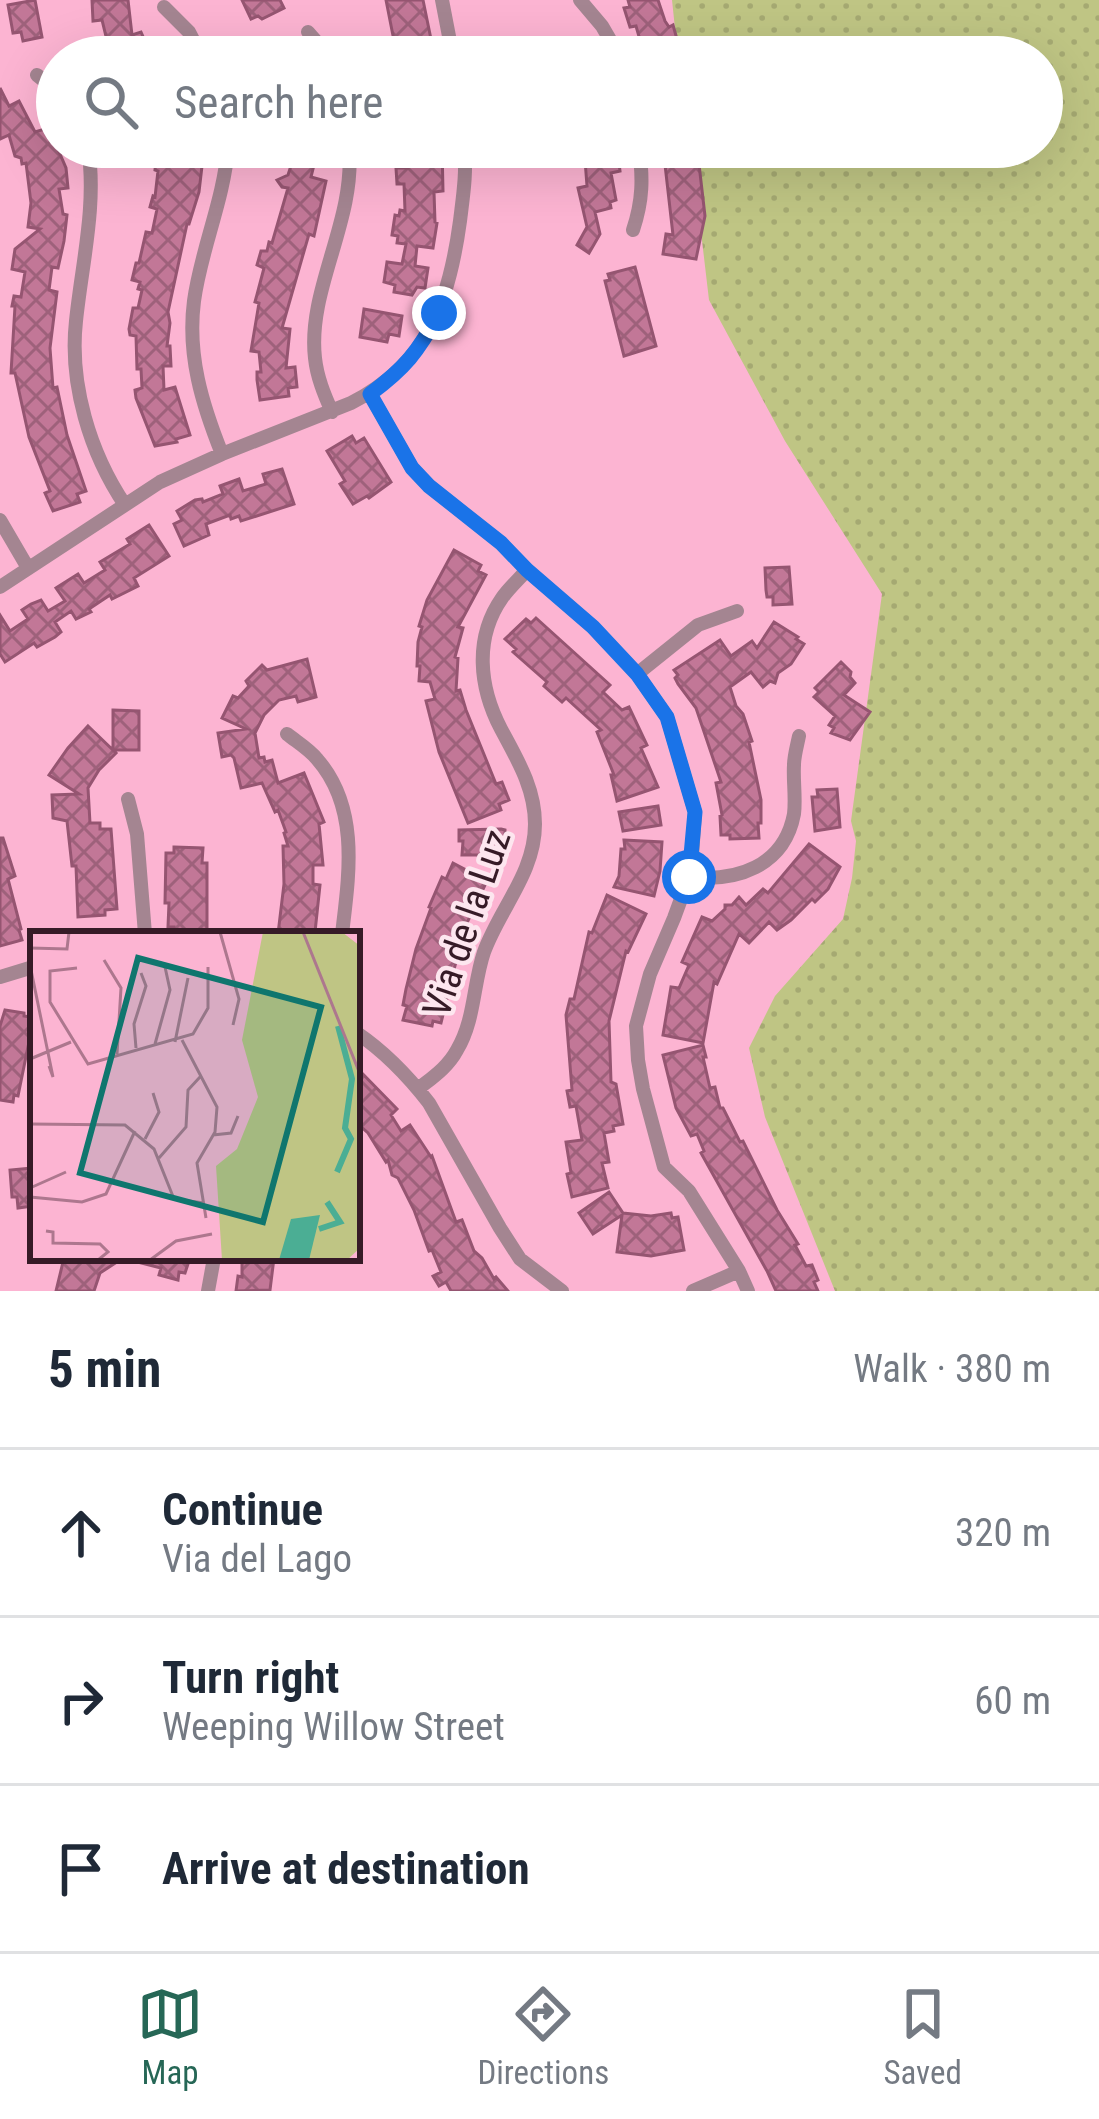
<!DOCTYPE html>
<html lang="en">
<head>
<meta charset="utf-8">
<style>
  body { margin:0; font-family:"Roboto Condensed",sans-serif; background:#f2f2f3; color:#1f2937 }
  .stop { position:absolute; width:36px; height:36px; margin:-27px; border:9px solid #1a73e8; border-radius:50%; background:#fff }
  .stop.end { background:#1a73e8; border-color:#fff; box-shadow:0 3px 12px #0008 }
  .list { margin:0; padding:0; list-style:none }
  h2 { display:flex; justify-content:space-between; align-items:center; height:156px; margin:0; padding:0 48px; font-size:51px }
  h2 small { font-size:39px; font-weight:400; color:#747a83 }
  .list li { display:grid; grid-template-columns:78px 1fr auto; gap:36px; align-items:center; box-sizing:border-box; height:168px; padding:0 48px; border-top:3px solid #e0e1e3 }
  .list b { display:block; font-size:45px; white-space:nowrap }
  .list p { margin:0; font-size:39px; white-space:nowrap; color:#747a83 }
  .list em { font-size:39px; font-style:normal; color:#747a83 }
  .icon { flex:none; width:66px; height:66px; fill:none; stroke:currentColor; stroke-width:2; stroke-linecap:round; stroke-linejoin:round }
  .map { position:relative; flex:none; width:1099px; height:1291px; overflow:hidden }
  .search { position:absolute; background:#fff; box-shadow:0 12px 48px #0002; left:36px; right:36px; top:36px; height:132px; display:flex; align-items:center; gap:30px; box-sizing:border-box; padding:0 42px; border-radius:66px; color:#747a83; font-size:45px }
  .sheet { height:660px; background:#fff }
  nav { display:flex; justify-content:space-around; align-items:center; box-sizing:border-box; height:168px; border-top:3px solid #e0e1e3; background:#fff; font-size:33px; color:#747a83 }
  nav a { display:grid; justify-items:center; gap:6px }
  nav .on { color:#266756 }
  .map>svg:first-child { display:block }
  .grass { fill:url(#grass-dots) }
  .building { fill:url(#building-cross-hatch); stroke:#955571; stroke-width:3 }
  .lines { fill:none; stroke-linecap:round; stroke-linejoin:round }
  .minor { stroke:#a48591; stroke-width:14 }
  .route { stroke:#1a73e8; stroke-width:15 }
  .labels { text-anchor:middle; stroke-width:9; stroke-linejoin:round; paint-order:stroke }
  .street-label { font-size:39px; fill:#361b27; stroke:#fde6ef }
  .inset-river { fill:none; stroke:#4bae94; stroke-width:6 }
  .inset-road { fill:none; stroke:#ad778e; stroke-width:3 }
  .view { fill:#0f766e; fill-opacity:0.15; stroke:#0f766e; stroke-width:6 }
  .inset-edge { fill:none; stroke:#361b27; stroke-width:6 }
</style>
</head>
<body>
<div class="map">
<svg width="1099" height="1291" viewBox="0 0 1099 1291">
  <defs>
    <pattern id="grass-dots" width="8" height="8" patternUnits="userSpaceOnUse" patternTransform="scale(3)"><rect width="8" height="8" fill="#bfc584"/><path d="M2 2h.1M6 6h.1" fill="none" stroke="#a5a972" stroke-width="1.8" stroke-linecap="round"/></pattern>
    <pattern id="building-cross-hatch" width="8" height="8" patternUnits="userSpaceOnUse" patternTransform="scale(3)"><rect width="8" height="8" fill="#c27797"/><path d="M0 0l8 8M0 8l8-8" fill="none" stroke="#9e617b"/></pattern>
  </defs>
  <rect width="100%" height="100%" fill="#fcb4d2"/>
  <path class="grass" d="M 672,0 L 1099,0 L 1099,1291 L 835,1291 L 765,1117 L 749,1048 L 775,996 L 843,919 L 852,878 L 856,841 L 851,821 L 882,594 L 785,441 L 709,300 L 691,147 L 1042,147 L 1042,57 L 678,57 Z"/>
  <path class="building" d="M 35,0 L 42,37 L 23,41 L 21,32 L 13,33 L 8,5 Z
    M 92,0 L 128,0 L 132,35 L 141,32 L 152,57 L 111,57 L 102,20 L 93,21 Z
    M 242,0 L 280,0 L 284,8 L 262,19 L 258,16 L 251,19 Z
    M 386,0 L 423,0 L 433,49 L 418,52 L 418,54 L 397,56 Z
    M 628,0 L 658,0 L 665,21 L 669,27 L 673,25 L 682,57 L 655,57 L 653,50 L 648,52 L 646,46 L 642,47 L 636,26 L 630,27 L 624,8 L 630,7 Z
    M 578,39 L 578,44 L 588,43 L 590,57 L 556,57 L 554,42 Z
    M 0,88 L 9,106 L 19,101 L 35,132 L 48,128 L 52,136 L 57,135 L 57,147 L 66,168 L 68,188 L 59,189 L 63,214 L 67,215 L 64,241 L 58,268 L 52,267 L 49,290 L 57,292 L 50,348 L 53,388 L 57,387 L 67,435 L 86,491 L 77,494 L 80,502 L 53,511 L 45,493 L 50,491 L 29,437 L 15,373 L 11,373 L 15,306 L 12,306 L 14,296 L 21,297 L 25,272 L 12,269 L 15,249 L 40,229 L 28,227 L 31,203 L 26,163 L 22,164 L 21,158 L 15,156 L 9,135 L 0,139 Z
    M 297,147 L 318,147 L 320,157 L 315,161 L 311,177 L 326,181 L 314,236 L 309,234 L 282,328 L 290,329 L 286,368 L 295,367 L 297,387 L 288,388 L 289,396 L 260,400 L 257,380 L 257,372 L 261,372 L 259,352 L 251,351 L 259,303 L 255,302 L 264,268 L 257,265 L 261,251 L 267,251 L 269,242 L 272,243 L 288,188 L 282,187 L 277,180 L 288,175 Z
    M 405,147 L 442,147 L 443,191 L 434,192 L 435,222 L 437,223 L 433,248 L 417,246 L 415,266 L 428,268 L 425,288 L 417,287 L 412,295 L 394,292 L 395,285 L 384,282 L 387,262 L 402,264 L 406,244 L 397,243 L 398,236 L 392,235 L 395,215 L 399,216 L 400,210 L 405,211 L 404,184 L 397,184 L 396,168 L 408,168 Z
    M 584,147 L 617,147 L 620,171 L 611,173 L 616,200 L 610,202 L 611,208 L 595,212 L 600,234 L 589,253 L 577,245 L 587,227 L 578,188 L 587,186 Z
    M 663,147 L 697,147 L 705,216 L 696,259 L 663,254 L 666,234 L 673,235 Z
    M 156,160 L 202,166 L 199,192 L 189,224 L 187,224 L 168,312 L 170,323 L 167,346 L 170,346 L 171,366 L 163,366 L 164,390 L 175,387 L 190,435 L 176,439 L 177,442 L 155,446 L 136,398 L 135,390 L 142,388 L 141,369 L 137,369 L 136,336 L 130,335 L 129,329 L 133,308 L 138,308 L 142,290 L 138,289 L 140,282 L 132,280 L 136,263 L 139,263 L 146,232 L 152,233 L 157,209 L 150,207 L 153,196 L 155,197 L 158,171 L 155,170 Z
    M 635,267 L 656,346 L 624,356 L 605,281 L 610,280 L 608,274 Z
    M 364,309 L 402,316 L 399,336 L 389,334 L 387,342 L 360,337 Z
    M 352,436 L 356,443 L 364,438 L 391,482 L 369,498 L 367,496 L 353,504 L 340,484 L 345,481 L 327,451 Z
    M 282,469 L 294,504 L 241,521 L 239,516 L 231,519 L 230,515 L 206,524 L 209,535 L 184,546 L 174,524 L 182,520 L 177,511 L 195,500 L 202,499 L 203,502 L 223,494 L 220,486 L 239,479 L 243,491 L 266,484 L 263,474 Z
    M 149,525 L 169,556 L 134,578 L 138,586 L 112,599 L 110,595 L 89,609 L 91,612 L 76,619 L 71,611 L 55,622 L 61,632 L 55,637 L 37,647 L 34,643 L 5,662 L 0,654 L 0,615 L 10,631 L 28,619 L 22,610 L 31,604 L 41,600 L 48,611 L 65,601 L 56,588 L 78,574 L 84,583 L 105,570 L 100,562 L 130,544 L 127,539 Z
    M 454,550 L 481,565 L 478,571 L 486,575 L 458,627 L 463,628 L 455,657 L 458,658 L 456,691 L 460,690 L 466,710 L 496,784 L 502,782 L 509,800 L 499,804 L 501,810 L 468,823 L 439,752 L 426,701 L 435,699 L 430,682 L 419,681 L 420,666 L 417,666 L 418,642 L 422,627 L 419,626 L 427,600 Z
    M 789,567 L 792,604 L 773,605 L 773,597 L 767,597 L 766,590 L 765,568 Z
    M 536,618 L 610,685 L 603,692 L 622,710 L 629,707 L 647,745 L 641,748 L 658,787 L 617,801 L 611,775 L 614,775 L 597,732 L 601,730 L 566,698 L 562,702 L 544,686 L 547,682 L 513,652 L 516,649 L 505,639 L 526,619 L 531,623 Z
    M 774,622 L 798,637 L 796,639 L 804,644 L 791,664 L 778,673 L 775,683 L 770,681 L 763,687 L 751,672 L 730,687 L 736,706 L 743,714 L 752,741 L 749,742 L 761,800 L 761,823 L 758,823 L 759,838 L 730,839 L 730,835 L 721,835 L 720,816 L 722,815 L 716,783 L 721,782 L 696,708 L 678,684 L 675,678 L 678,675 L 674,670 L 720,640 L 731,656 L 752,641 L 757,648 Z
    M 307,659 L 316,697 L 298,702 L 296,696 L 279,700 L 264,715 L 255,733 L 259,758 L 264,757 L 265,762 L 272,760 L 278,783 L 304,773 L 324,822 L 319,824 L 323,865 L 313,865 L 313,884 L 320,885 L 315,932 L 278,934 L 284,884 L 283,846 L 288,846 L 284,833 L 286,832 L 278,810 L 275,812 L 262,783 L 241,788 L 234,758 L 231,755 L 222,757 L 218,733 L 246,729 L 222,718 L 233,696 L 238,698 L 249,686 L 246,681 L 262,665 L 267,670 Z
    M 841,662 L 851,672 L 850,677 L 855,683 L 844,695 L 870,712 L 850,740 L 831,733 L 834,728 L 829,725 L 835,716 L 814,697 L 819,692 L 815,688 Z
    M 113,710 L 139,711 L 139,750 L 113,750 Z
    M 88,726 L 116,753 L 99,770 L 88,788 L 90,823 L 100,823 L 100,829 L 111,829 L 117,909 L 105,910 L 105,915 L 78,917 L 76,866 L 72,866 L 67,821 L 53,818 L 52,795 L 79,794 L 49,775 L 68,748 Z
    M 837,789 L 840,827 L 815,831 L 812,797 L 818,797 L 817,790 Z
    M 658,806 L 661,825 L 623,831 L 619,812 Z
    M 501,829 L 505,830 L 505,849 L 498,849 L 498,855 L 462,855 L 463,841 L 459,841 L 459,830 Z
    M 0,838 L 3,838 L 15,876 L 8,879 L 21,929 L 19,930 L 22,940 L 0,946 Z
    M 624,840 L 662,842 L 660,871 L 654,896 L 614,887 L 619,876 L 621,849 L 625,849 Z
    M 809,844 L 840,867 L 828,889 L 815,902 L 812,899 L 791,920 L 777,930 L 769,922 L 749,943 L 739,934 L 717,984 L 714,982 L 703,1043 L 663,1035 L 671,987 L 679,988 L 689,965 L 682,962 L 702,917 L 712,921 L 725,909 L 725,905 L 732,905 L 739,897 L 746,905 L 763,889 L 768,893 Z
    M 174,847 L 203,848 L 202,863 L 207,863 L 207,934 L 174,934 L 174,927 L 168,927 L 169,903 L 165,903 L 166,853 L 174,853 Z
    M 453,863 L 487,881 L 464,929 L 441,1023 L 433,1021 L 432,1026 L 403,1020 L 407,1006 L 403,1005 L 406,989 L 416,949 L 431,908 L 429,907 L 442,877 L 446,879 Z
    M 607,895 L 646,914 L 628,952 L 626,951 L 609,1021 L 611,1082 L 616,1084 L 623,1124 L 613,1126 L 614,1131 L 604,1133 L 609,1162 L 602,1163 L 608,1188 L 572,1197 L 567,1174 L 571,1173 L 566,1142 L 582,1140 L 576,1106 L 570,1107 L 567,1091 L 572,1090 L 566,1015 L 570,999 L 574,999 L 589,932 L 592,933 Z
    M 5,1010 L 24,1013 L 24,1016 L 30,1017 L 29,1021 L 33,1022 L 18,1096 L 14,1095 L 13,1102 L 0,1100 L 0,1026 Z
    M 703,1045 L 706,1057 L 703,1057 L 710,1088 L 715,1087 L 720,1108 L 723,1108 L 740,1142 L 743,1141 L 777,1210 L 798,1244 L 795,1245 L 806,1266 L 812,1265 L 818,1280 L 814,1282 L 818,1291 L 776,1291 L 767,1271 L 701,1153 L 704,1151 L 697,1134 L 691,1136 L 676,1108 L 663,1055 Z
    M 357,1068 L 397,1109 L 391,1115 L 401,1131 L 410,1125 L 431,1157 L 432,1156 L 456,1222 L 462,1220 L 474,1251 L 482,1258 L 494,1279 L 496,1277 L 508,1291 L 451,1291 L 446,1282 L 439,1286 L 433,1276 L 441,1272 L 432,1250 L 429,1251 L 414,1210 L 398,1178 L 392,1175 L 388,1160 L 386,1162 L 368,1133 L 357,1123 Z
    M 33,1168 L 33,1206 L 18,1208 L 17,1197 L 12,1197 L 10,1170 Z
    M 609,1192 L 623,1213 L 651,1216 L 671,1213 L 672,1218 L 678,1217 L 684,1250 L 651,1256 L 617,1252 L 622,1215 L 593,1234 L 579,1213 Z
    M 64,1258 L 123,1258 L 100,1273 L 94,1291 L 56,1291 Z
    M 138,1258 L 190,1258 L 185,1273 L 179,1272 L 178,1280 L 159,1275 L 161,1268 L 137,1262 Z
    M 242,1258 L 274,1258 L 270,1290 L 236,1291 L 238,1276 L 242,1277 Z"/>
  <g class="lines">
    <path class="minor" d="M 442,0 L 453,57
      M 580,0 L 602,26 L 620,57
      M 164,7 L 189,32 L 202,57
      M 308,32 L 330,57
      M 37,75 L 57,91
      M 88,147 C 97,205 82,263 76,321 C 69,384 90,453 125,505
      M 633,230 C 643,200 643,178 639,147
      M 370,394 L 412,468 L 429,486 L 501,543 L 527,570 L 593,627 L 637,674 L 667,717 L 695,812 L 692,856 L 689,877 L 674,918 L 650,974 L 636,1026 L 638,1060 L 643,1089 L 664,1167 L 689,1191 L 739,1271 L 748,1291
      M 332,412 C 324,394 317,377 315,358 C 307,289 356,221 349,147
      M 222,454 C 202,404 187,355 194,301 C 201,249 224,200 228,147
      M 0,520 L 28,568
      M 0,587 L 160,482 L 222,454 L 351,403 C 428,364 449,302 460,221 C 463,196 467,172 464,147
      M 637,674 L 698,625 L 737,611
      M 287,734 C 297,742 309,749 317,759 C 360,808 349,875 342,934
      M 128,799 L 137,834 L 145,934
      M 689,877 C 736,882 784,867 794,814 C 796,798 793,781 794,765 C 794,756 797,746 799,736
      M 0,977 L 33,967
      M 357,1033 C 385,1052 408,1076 429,1103 L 500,1228 L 520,1259 L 562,1291
      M 418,1089 C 433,1077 448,1067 457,1050 C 475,1020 473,984 484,952 C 500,908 535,873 535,824 C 535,788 517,759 501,729 C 479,687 474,638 502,598 C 509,588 519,579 527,570
      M 208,1291 L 214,1258
      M 693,1291 L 739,1271"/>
  </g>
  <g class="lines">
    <path class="route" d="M 439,313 C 418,352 405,368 370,394 L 412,468 L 429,486 L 501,543 L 527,570 L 593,627 L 637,674 L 667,717 L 695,812 L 689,877"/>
  </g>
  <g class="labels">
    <g class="street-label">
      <text transform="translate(466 923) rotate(-71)" y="14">Via de la Luz</text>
    </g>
  </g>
  <g transform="translate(30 931)">
    <rect width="330" height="330" fill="#fcb4d2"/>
    <path d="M 233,1 L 312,1 L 330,15 L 330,317 L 317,329 L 192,329 L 186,235 L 207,218 L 228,166 L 212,109 Z" fill="#bfc584"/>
    <path d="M 290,284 L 279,329 L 249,329 L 261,288 Z" fill="#4bae94"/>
    <path class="inset-river" d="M 307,241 L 321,208 L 315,197 L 322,148 L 308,95M 289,298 L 310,291 L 297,271"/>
    <path class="inset-road" d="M 190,1 L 209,68 L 203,94M 273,1 L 330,143M 0,17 L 37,18 L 39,1M 74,29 L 91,57 L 87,123M 0,34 L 23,146 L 19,135M 47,37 L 20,40 L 20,71 L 58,133 L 163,103 L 178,77 L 178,36M 152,109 L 187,176 L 185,201 L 167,232 L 176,287M 145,111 L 158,47M 125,113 L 140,59 L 135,36M 106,117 L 104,93 L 116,55 L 111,42M 0,128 L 41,111M 0,193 L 95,194 L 124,218 L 144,268 L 174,272M 183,204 L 201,202 L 208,185M 115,208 L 129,181 L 123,162M 129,227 L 156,196 L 158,159 L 170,146M 0,257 L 36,241M 0,266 L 52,271 L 76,263 L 105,200M 16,300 L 23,301 L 23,312 L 70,313 L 78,321 L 68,329M 120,329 L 146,310 L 182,303"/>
    <path class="view" d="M 108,27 L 291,76 L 233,291 L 50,242 Z"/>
    <rect width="330" height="330" class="inset-edge"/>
  </g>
</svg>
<div class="stop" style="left:689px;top:877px"></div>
<div class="stop end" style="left:439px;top:313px"></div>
<div class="search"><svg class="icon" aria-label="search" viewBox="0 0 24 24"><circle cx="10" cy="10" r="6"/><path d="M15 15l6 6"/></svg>Search here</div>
</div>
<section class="sheet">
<h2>5 min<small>Walk · 380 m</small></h2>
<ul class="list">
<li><svg class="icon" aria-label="ahead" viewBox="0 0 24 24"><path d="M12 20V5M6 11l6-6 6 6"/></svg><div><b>Continue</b><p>Via del Lago</p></div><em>320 m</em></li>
<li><svg class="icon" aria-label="right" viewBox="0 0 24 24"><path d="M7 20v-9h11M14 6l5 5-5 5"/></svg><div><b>Turn right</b><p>Weeping Willow Street</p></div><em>60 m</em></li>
<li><svg class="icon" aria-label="arrive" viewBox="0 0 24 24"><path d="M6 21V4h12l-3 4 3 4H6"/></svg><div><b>Arrive at destination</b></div></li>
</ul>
</section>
<nav>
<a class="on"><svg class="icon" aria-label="map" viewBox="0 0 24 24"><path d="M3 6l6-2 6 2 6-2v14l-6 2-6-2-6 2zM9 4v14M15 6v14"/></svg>Map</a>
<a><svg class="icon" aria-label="directions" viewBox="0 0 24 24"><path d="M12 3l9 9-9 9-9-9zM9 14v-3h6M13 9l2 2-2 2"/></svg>Directions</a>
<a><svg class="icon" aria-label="saved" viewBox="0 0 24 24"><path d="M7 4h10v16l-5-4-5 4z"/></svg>Saved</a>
</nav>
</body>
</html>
